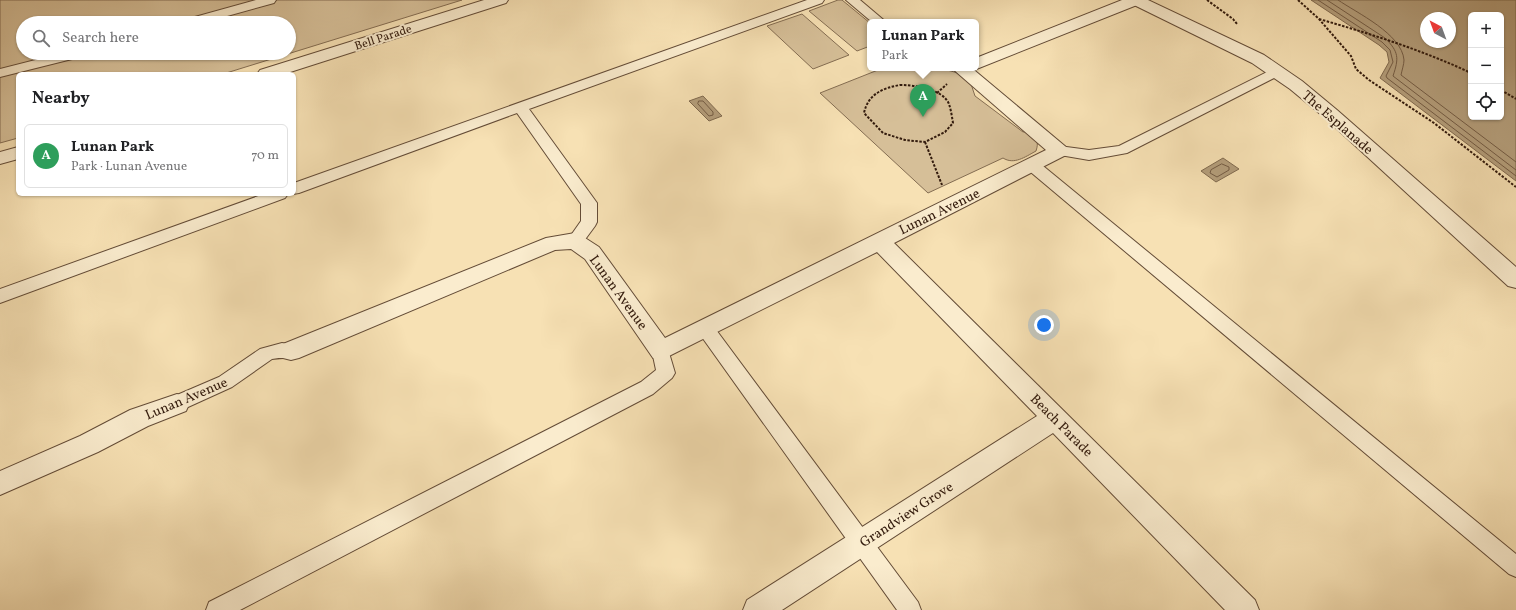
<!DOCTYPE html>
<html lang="en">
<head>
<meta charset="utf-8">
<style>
  body { margin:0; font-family:Vollkorn,serif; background:#f6f6f6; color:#202124 }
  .controls { position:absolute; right:12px; top:12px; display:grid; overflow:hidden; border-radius:6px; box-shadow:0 1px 3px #0004 }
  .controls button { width:36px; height:36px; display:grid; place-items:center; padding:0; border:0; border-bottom:1px solid #e0e0e0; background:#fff; color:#202124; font:20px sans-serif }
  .compass { position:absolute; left:1420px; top:12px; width:36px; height:36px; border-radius:50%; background:#fff; box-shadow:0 1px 3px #0004; rotate:319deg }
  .you { position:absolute; left:1044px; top:325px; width:14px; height:14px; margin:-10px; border:3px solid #fff; border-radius:50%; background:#1a73e8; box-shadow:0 0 0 6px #1a73e833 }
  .badge { display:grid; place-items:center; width:26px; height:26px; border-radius:50%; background:#d93025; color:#fff; font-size:13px; font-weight:700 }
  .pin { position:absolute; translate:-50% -33px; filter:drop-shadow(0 1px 2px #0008) }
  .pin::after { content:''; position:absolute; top:21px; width:14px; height:12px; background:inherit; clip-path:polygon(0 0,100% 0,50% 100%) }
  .popup { position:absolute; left:867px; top:19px; width:112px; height:52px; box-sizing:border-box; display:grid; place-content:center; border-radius:6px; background:#fff; filter:drop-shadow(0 1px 3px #0005); font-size:13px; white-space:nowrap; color:#757577 }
  .popup b { font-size:15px; color:#202124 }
  .popup::after { content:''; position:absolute; left:50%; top:100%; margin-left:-8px; border:8px solid transparent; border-top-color:#fff }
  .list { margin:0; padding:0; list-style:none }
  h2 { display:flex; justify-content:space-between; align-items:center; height:52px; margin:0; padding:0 16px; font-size:17px }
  h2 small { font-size:13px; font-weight:400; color:#757577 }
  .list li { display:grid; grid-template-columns:26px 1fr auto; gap:12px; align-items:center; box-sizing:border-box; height:64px; margin:0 8px 8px; padding:0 8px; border:1px solid #e0e0e0; border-radius:6px }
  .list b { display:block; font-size:15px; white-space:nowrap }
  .list p { margin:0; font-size:13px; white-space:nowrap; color:#757577 }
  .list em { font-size:13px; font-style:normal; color:#757577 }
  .icon { flex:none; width:22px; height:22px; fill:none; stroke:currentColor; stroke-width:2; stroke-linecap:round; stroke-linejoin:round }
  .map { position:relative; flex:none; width:1516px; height:610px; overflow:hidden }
  .search { position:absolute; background:#fff; box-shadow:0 1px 3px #0004; left:16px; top:16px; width:280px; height:44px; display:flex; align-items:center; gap:10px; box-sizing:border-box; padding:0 14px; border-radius:22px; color:#757577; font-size:15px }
  .panel { position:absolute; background:#fff; box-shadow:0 1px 3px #0004; left:16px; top:72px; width:280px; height:124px; border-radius:6px }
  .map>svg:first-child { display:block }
  .green { fill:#d6bf98; stroke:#846d52; fill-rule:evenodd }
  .water { fill:#b49e7b; stroke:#806a4f; fill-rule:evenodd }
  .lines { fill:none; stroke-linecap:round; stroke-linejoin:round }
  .shore { stroke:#745c44; stroke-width:1 }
  .service-casing { stroke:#644c37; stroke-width:2 }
  .minor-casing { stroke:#644c37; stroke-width:2 }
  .tertiary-casing { stroke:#644c37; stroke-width:2 }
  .path { stroke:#331b0d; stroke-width:2; stroke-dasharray:2.5 1.5; stroke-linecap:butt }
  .service { fill:#faecce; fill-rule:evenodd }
  .minor { fill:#faecce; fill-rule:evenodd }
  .tertiary { fill:#faecce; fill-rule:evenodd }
  .labels { text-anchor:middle; stroke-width:4; stroke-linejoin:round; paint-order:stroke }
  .far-street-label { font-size:12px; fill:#331b0d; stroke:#faecce }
  .street-label { font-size:14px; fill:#331b0d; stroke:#faecce }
</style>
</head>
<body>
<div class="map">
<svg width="1516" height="610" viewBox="0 0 1516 610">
  <rect width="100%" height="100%" fill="#f7e1b4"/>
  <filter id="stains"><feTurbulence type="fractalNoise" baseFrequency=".005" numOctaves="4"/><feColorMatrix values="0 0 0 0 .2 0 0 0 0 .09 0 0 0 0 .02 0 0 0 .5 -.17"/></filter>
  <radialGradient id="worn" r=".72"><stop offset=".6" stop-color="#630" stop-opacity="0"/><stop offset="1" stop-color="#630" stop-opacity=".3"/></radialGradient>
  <path class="green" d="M 0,0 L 462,0 L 223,74 L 18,74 L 18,138 L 0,143 ZM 23,23 L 289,23 L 289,53 L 23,53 Z
    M 838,0 L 842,0 L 870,23 L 870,46 L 857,51 L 809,11 Z
    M 802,14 L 849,55 L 813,69 L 767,26 Z
    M 883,68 L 940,68 L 958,73 L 971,84 L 975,96 L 1023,132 L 1030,131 C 1037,139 1039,142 1036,151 C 1025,157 1014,165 1003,158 L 928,193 L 820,93 Z"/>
  <path class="water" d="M 1311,0 L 1516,0 L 1516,181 L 1380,78 L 1389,62 L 1387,52 L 1379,45 ZM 1471,15 L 1501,15 L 1501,117 L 1471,117 ZM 1426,18 L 1450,18 L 1450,42 L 1426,42 Z
    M 703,96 L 722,116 L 709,121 L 689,101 Z
    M 1223,158 L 1239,169 L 1216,182 L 1201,171 Z"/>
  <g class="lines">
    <path class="shore" d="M 1318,0 L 1382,42 L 1390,50 L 1393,62 L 1386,76 L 1387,78 L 1516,176
      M 1327,0 L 1385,38 C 1399,52 1399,58 1393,76 L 1516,170
      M 1338,0 C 1357,13 1402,34 1404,60 C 1404,64 1402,70 1401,75 L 1516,162
      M 699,101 L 703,101 L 713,112 L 713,115 L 709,116 L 698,104 Z
      M 1222,164 L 1229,167 L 1229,170 L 1217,177 L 1210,173 L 1211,170 Z"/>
    <g class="service-casing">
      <path id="service" d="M 256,0 L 276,0 L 274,3 L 202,23 L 182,23 L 184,20 Z
        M 807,0 L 824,0 L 822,3 L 529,109 L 597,203 L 597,222 L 595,226 L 581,245 L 575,247 L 569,245 L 567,241 L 581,221 L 581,204 L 517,113 L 299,193 L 293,194 L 294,183 Z
        M 846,0 L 860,0 L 886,22 L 872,22 Z
        M 63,53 L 85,53 L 84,56 L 0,77 L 0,69 Z
        M 1277,67 L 1282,68 L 1284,71 L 1282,74 L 1127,153 L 1089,160 L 1054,154 L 1052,151 L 1054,148 L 1059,146 L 1089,150 L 1119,146 Z
        M 1032,160 L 1037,161 L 1516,554 L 1516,577 L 1509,574 L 1027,169 L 1025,165 L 1027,161 Z
        M 264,194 L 288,194 L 285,198 L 0,303 L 0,289 Z
        M 705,321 L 711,323 L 918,602 L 921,610 L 897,610 L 699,333 L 696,328 L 699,323 Z
        M 282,343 L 297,346 L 300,351 L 297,356 C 289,359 281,357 272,359 L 232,387 L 177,412 L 170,410 L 168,404 L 170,398 L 219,377 L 260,349 Z
        M 661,344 L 667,346 L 675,373 L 672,378 L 653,394 L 240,610 L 206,610 L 209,602 L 641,382 L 656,370 L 652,351 L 655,346 Z"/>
    </g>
    <g class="minor-casing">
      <path id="minor" d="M 1122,0 L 1144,0 L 1142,3 L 974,70 L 1066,147 L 1068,151 L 1066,155 L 894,243 L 1255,600 L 1259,610 L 1225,610 L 1053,433 L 782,610 L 743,610 L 747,600 L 1037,416 L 877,252 L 661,360 L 653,358 L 585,259 L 571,249 L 555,250 L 299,358 L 291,360 L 283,358 L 280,351 L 283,344 L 546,238 L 575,233 L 582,236 L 599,247 L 665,338 L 1046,150 L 954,70 L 956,68 L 976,68 L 976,58 Z
        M 177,394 L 186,397 L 189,404 L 186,411 L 148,426 L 98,452 L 0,495 L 0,471 L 80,436 L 130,410 Z"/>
    </g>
    <g class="tertiary-casing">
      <path id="tertiary" d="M 484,0 L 508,0 L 506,3 L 284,74 L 257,74 L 260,70 Z
        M 1128,0 L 1148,0 L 1264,55 L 1302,81 L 1337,110 L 1516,267 L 1516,288 L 1508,286 L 1325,118 L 1290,89 L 1252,63 L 1130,3 Z
        M 18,147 L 18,159 L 0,164 L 0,152 Z"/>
    </g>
    <path class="path" d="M 1207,0 L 1233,19 L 1237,24
      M 1298,0 L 1319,19 L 1351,56 L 1356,69 L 1369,80 L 1434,123 L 1516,187
      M 1319,19 C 1371,34 1422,50 1471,73
      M 900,85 C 914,85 943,89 949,104 C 951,110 952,117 953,123 L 945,132 L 925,142 L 905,140 L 883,133 L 864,113 C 868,94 883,88 900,85 Z
      M 1501,90 L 1516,99
      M 937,93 L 947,84
      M 925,142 L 942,185"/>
    <use href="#service" class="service"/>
    <use href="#minor" class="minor"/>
    <use href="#tertiary" class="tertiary"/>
  </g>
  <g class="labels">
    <g class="far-street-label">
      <text transform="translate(383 37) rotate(-18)" y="4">Bell Parade</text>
    </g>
    <g class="street-label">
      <text transform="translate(1338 122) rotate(41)" y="5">The Esplanade</text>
      <text transform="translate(939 211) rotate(-26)" y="5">Lunan Avenue</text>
      <text transform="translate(619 292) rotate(54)" y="5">Lunan Avenue</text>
      <text transform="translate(186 398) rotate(-23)" y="5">Lunan Avenue</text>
      <text transform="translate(1062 425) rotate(45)" y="5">Beach Parade</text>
      <text transform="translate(906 514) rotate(-33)" y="5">Grandview Grove</text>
    </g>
  </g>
  <rect width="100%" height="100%" filter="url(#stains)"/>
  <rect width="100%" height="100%" fill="url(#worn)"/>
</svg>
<div class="controls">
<button>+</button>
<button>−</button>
<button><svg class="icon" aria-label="locate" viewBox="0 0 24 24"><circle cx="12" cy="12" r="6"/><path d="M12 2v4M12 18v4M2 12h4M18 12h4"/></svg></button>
</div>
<svg class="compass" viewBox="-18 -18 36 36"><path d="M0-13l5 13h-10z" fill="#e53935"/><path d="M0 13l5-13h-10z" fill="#757577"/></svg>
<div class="you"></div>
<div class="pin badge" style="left:923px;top:117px;background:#2e9e5b">A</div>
<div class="popup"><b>Lunan Park</b>Park</div>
<div class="search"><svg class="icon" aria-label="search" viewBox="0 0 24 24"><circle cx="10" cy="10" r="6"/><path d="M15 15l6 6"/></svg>Search here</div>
<section class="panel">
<h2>Nearby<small></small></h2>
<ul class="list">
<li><span class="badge" style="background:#2e9e5b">A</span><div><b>Lunan Park</b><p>Park · Lunan Avenue</p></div><em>70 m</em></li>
</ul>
</section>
</div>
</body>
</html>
